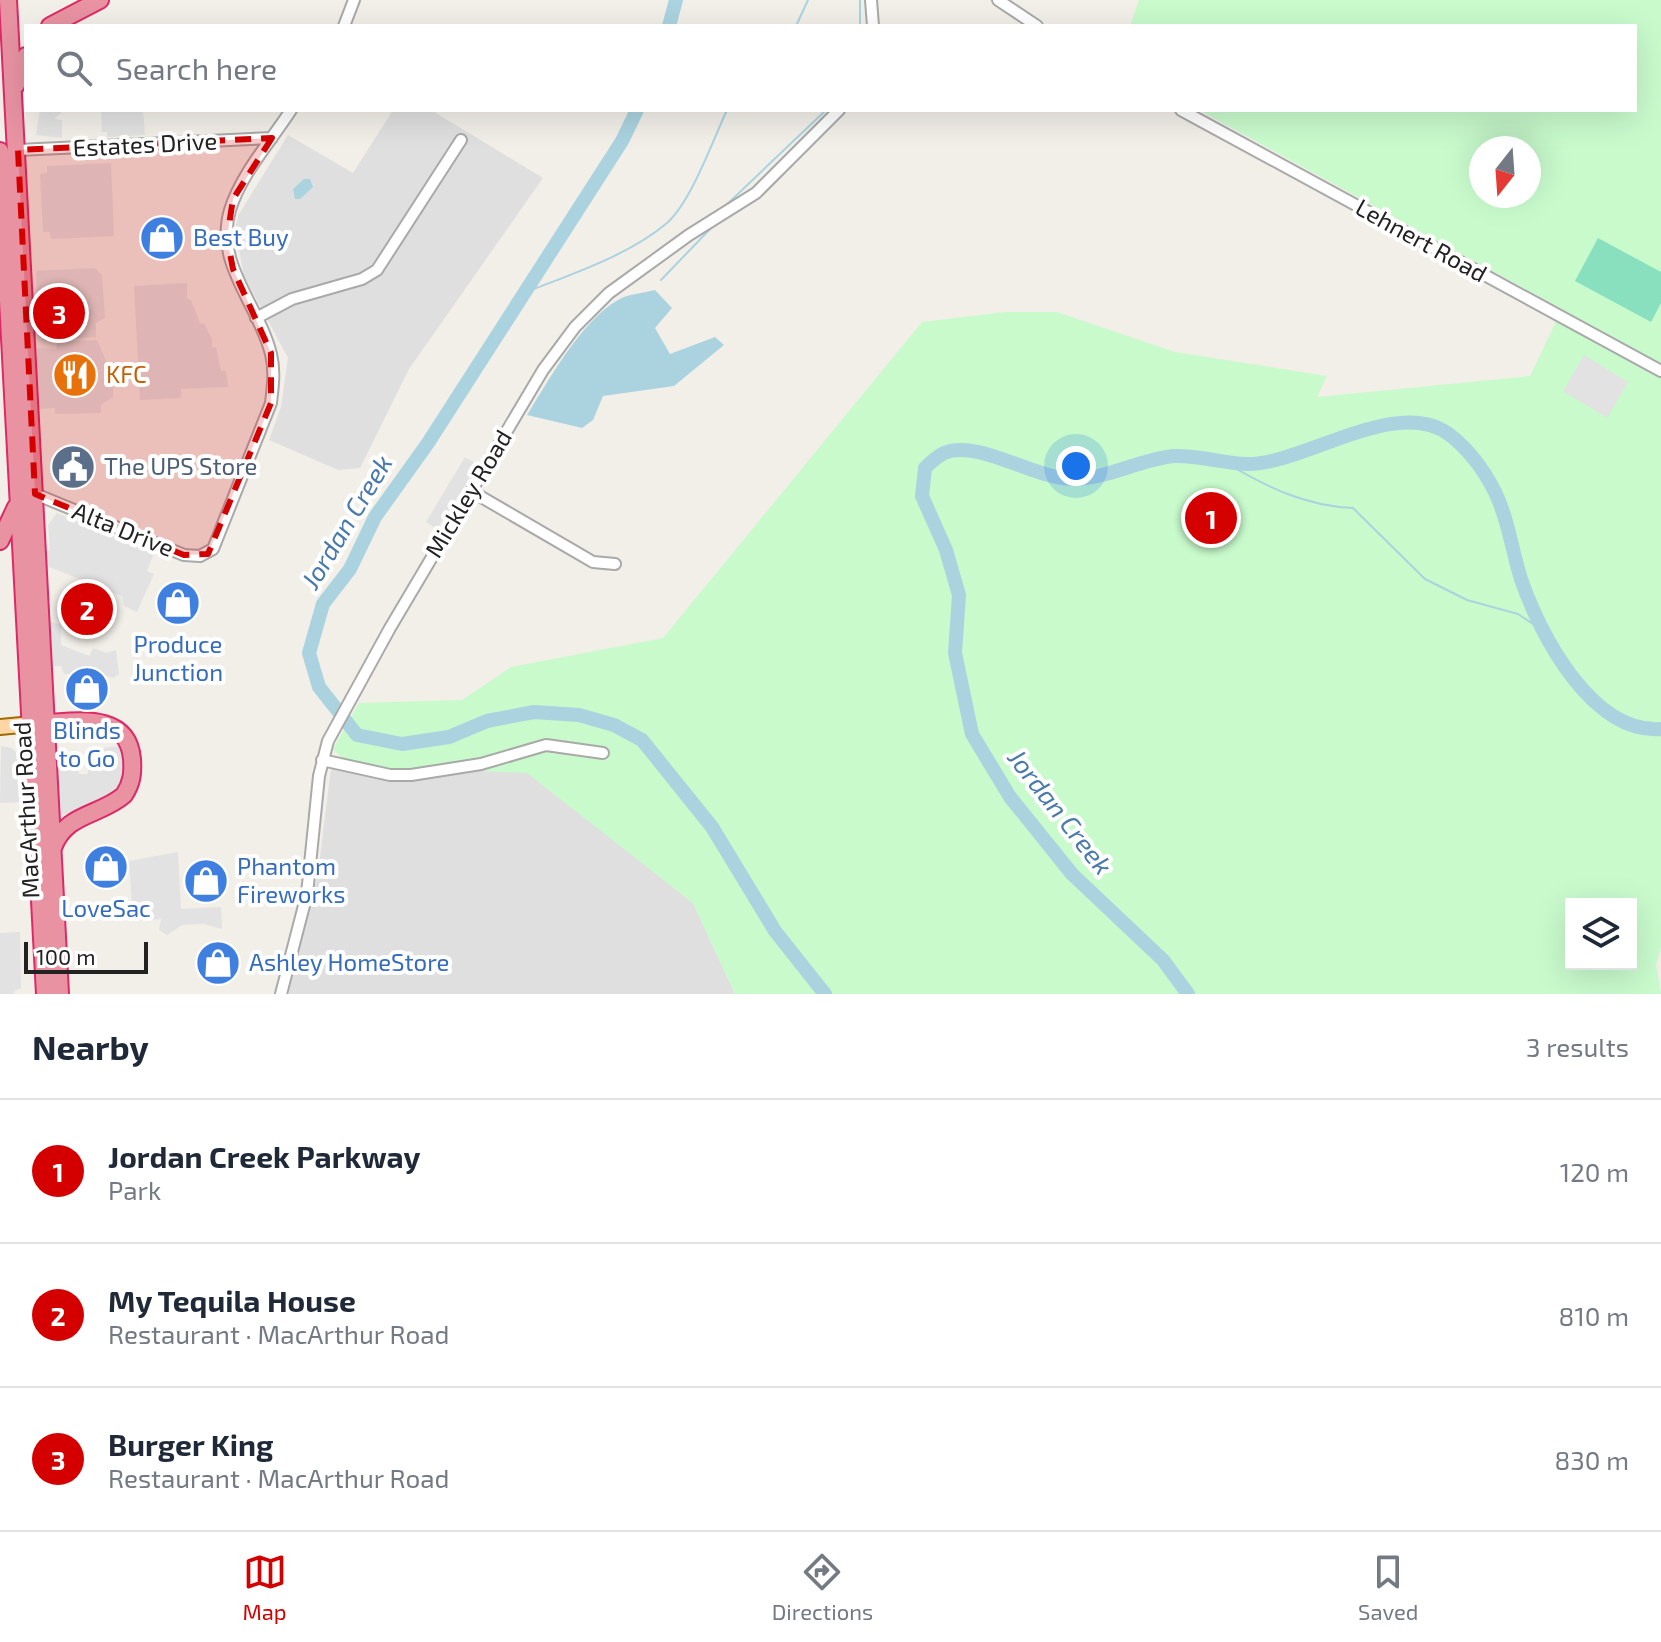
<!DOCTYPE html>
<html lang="en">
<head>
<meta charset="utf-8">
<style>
  body { margin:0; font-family:"Exo 2",sans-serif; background:#f6f6f7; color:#1f2937 }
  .controls { position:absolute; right:24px; bottom:24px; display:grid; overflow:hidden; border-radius:0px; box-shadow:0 8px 32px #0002 }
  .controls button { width:72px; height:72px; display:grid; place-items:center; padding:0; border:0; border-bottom:2px solid #e0e1e3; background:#fff; color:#1f2937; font:40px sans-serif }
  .compass { position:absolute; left:1469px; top:136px; width:72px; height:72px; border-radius:50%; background:#fff; box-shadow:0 8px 32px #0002; rotate:197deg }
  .scale { position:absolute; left:24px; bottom:20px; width:124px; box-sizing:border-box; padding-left:8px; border:4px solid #222; border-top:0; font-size:22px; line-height:28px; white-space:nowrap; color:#222; -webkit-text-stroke:6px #fff; paint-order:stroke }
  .you { position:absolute; left:1076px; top:466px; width:28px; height:28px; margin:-20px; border:6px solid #fff; border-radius:50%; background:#1a73e8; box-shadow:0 0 0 12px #1a73e833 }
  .badge { display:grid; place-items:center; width:52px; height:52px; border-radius:50%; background:#d40000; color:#fff; font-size:26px; font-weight:700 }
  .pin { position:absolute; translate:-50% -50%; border:4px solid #fff; box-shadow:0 2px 8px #0006 }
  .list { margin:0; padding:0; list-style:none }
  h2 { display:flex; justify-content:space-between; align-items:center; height:104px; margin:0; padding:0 32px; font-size:34px }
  h2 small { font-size:26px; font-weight:400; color:#747a83 }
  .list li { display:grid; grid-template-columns:52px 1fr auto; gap:24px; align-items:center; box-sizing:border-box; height:144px; padding:0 32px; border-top:2px solid #e0e1e3 }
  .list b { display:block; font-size:30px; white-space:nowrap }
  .list p { margin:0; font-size:26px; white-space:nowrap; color:#747a83 }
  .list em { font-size:26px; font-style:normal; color:#747a83 }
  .icon { flex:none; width:44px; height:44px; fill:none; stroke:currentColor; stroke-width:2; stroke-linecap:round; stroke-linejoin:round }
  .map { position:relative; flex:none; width:1661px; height:994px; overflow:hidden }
  .search { position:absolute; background:#fff; box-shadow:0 8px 32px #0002; left:24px; right:24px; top:24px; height:88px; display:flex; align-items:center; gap:20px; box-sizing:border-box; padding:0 28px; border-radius:0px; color:#747a83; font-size:30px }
  .sheet { height:536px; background:#fff }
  nav { display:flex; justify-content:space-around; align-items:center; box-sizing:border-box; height:112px; border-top:2px solid #e0e1e3; background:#fff; font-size:22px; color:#747a83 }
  nav a { display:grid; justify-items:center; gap:4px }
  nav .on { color:#d40000 }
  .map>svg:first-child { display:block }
  .residential { fill:#e0dfdf }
  .park { fill:#c8facc; fill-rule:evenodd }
  .pitch { fill:#88e0be }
  .parking { fill:#e2e2e2; fill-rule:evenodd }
  .water { fill:#aad3df }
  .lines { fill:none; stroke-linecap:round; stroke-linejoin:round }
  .stream { stroke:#aad3df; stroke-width:2 }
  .river { stroke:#aad3df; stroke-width:14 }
  .minor-casing { stroke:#a9a9a9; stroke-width:14 }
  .major-casing { stroke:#a06b00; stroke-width:18 }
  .highway-casing { stroke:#dc2a67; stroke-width:20 }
  .minor { stroke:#fff; stroke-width:10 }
  .major { stroke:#fcd6a4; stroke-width:14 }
  .highway { stroke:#e892a2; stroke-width:16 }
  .marked { fill:#d40000; fill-opacity:0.2; stroke:#d40000; stroke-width:6; stroke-dasharray:16 10; stroke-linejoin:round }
  .labels { text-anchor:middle; stroke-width:8; stroke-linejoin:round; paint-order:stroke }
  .street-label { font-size:24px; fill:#222; stroke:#fff }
  .shop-label { font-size:24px; fill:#366cbe; stroke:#fff; text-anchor:start }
  .food-label { font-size:24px; fill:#c56008; stroke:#fff; text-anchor:start }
  .service-label { font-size:24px; fill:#4e5e75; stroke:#fff; text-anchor:start }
  .water-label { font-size:26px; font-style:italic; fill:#4a7aab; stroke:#fff }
</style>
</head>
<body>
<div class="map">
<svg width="1661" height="994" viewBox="0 0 1661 994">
  <rect width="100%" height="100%" fill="#f2efe9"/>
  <path class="residential" d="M 393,110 L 431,110 L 543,178 L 409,369 L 360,468 L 338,470 L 269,440 L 281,407 L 288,358 L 244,276 L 235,229 L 239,214 L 288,135 L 353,173 Z
    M 341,767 L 527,772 L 693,903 L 735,994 L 288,994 L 318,873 L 331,768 Z"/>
  <path class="park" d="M 1139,0 L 1661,0 L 1661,947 L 1656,965 L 1661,994 L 735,994 L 693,903 L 527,773 L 476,771 L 401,780 L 378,779 L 341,767 L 342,758 L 333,749 L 359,703 L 462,700 L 511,667 L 663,638 L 922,322 L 1005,312 L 1057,312 L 1175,352 L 1327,376 L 1317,397 L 1530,376 L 1562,309 L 1199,110 L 1635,110 L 1635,26 L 1130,26 ZM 1481,148 L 1529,148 L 1529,196 L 1481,196 ZM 1571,904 L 1631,904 L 1631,964 L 1571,964 Z"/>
  <path class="pitch" d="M 1598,238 L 1661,272 L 1661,303 L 1651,322 L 1575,281 Z"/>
  <path class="parking" d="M 40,110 L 64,110 L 54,119 L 62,120 L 62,138 L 36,135 Z
    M 101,110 L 143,110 L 145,135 L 107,137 L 107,132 L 102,132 Z
    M 111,163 L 114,236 L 51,239 L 50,232 L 43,232 L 40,174 L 47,173 L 47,166 Z
    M 95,268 L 102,275 L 105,318 L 96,323 L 96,337 L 57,341 L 97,340 L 113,377 L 113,397 L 101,405 L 101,413 L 55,414 L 55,408 L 39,409 L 36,348 L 56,349 L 57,341 L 44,341 L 38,330 L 84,329 L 83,295 L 37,298 L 36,271 ZM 91,369 L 96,385 L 59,386 L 58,370 Z
    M 187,283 L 187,299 L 191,300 L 200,323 L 204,324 L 212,339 L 212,347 L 216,347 L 221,371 L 226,371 L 228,387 L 181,389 L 181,398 L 140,400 L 134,286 Z
    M 1584,355 L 1628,382 L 1607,418 L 1563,391 Z
    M 465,457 L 478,465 L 437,529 L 426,522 Z
    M 57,513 L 154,553 L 147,571 L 154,574 L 137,612 L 124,606 L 122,596 L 47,566 L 46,552 L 50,550 L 48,525 Z
    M 51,622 L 61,625 L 61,645 L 89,656 L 93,648 L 107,653 L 116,650 L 119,674 L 113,678 L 98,673 L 64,674 L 61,666 L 50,666 L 48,623 Z
    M 1,746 L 12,748 L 22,759 L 24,802 L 0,803 Z
    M 120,746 L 124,773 L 119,788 L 106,798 L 61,816 L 55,768 L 78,768 L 79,774 L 88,774 L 88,767 L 104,766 L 103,748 Z
    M 178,852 L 181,909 L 221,907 L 222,929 L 203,924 L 182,925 L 167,935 L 159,930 L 161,919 L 133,921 L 129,861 Z
    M 20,932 L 21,989 L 15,990 L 14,994 L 0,994 L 0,933 Z"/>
  <path class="water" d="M 304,179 L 310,179 L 313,187 L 300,199 L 295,199 L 293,189 Z
    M 655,290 L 672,308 L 655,328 L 670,354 L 715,337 L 724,345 L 674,386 L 603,396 L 593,420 L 582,428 L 527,415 C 549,380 581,321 618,300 C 627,294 644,293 655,290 Z"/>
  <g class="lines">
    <path class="stream" d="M 796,26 L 808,0
      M 860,26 L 860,0
      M 721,210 L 826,110
      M 661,280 L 713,226
      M 524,293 C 571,274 628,256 667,223 C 691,202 713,140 727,110
      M 1226,463 C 1267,487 1305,506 1353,508 L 1425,579 L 1467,600 L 1518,614 L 1545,632"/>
    <path class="river" d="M 669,26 L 676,0
      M 637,110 L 622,141 L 428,443 L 375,517 L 350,569 L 323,604 L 309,653 L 319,687 L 357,735 L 402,744 L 449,737 L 487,721 L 534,712 L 579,715 L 614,725 L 642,740 L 712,827 L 775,931 L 825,994
      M 1188,994 L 1163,960 L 1072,874 L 1010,797 L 972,734 L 955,653 L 959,595 L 946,550 L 922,496 L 925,468 C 930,463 938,456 944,453 C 979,439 1034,479 1073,479 C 1108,479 1140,459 1174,456 C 1197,455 1223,463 1246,464 C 1301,466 1399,394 1450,435 C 1469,450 1484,470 1495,492 C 1508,518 1512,551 1521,579 C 1540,635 1592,734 1661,729"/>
    <g class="minor-casing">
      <path id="minor" d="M 871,0 L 873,26
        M 998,0 L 1037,26
        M 344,26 L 354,0
        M 1181,110 L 1661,371
        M 18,150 L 272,138
        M 256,318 L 292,299 L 362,279 L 377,270 L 461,140
        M 471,491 L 593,562 L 615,564
        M 35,494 L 184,555 L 200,556 L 213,549 L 271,403 C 273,386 275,370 271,354 C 259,305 214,264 230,210 C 241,174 271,141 291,110
        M 322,760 L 390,775 L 411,775 L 481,764 L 546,745 L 603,753
        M 281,994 L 307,894 L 319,776 L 328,741 L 390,628 L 543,370 L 575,327 L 609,293 L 689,235 L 756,193 L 839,110"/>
    </g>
    <g class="major-casing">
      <path id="major" d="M 0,727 L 42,723"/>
    </g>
    <g class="highway-casing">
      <path id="highway" d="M 8,0 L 60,994
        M 50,26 L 100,0
        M 16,85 L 26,56
        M 0,151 L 45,994
        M 0,541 L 16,507
        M 46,723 C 80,721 128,713 132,759 C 133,773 132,783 124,795 C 100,816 65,813 53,848"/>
    </g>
    <use href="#minor" class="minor"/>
    <use href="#major" class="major"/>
    <use href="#highway" class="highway"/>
  </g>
  <path class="marked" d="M 272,138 L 233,199 L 227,238 L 233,269 L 271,353 L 271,403 L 208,554 L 184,555 L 35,494 L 18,150 Z"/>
  <defs>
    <g id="shop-disc" transform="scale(2.3)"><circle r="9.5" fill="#3f7fe0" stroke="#fff"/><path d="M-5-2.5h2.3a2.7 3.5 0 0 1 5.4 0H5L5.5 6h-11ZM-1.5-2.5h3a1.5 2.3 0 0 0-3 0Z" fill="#fff"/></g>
    <g id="restaurant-disc" transform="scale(2.3)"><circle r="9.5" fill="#e8710a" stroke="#fff"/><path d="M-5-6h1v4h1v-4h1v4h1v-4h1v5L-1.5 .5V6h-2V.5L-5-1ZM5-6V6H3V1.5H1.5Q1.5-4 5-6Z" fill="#fff"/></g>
    <g id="civic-disc" transform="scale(2.3)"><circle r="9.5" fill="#5c6f8a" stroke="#fff"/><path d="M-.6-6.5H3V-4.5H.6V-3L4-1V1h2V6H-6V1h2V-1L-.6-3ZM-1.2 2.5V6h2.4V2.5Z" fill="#fff"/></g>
  </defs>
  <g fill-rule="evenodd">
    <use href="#shop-disc" x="162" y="238"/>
    <use href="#restaurant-disc" x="75" y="375"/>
    <use href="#civic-disc" x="73" y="467"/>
    <use href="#shop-disc" x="178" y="603"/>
    <use href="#shop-disc" x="87" y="689"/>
    <use href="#shop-disc" x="106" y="867"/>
    <use href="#shop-disc" x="206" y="881"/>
    <use href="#shop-disc" x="218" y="963"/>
  </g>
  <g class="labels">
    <g class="street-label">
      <text transform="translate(145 145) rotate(-3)" y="8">Estates Drive</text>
      <text transform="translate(1421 241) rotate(29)" y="8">Lehnert Road</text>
      <text transform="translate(469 494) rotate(-59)" y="8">Mickley Road</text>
      <text transform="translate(123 530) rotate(22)" y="8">Alta Drive</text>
      <text transform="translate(27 810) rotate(-93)" y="8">MacArthur Road</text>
    </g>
    <g class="shop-label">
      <text x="193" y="246">Best Buy</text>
      <text x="178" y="653" text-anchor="middle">Produce<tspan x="178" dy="28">Junction</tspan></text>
      <text x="87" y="739" text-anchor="middle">Blinds<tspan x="87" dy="28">to Go</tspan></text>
      <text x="237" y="875">Phantom<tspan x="237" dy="28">Fireworks</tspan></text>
      <text x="106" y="917" text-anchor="middle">LoveSac</text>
      <text x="249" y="971">Ashley HomeStore</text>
    </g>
    <g class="food-label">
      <text x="106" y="383">KFC</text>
    </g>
    <g class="service-label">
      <text x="104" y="475">The UPS Store</text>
    </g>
    <g class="water-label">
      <text transform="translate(347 522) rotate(-59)" y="9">Jordan Creek</text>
      <text transform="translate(1060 812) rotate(52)" y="9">Jordan Creek</text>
    </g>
  </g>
</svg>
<div class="controls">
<button><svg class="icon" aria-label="layers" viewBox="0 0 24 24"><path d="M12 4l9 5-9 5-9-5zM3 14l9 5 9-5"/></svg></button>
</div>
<svg class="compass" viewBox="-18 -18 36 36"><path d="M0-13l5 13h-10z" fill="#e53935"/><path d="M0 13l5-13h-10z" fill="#747a83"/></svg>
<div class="scale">100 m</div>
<div class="you"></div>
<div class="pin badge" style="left:1211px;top:518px">1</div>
<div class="pin badge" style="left:87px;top:609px">2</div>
<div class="pin badge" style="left:59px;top:313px">3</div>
<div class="search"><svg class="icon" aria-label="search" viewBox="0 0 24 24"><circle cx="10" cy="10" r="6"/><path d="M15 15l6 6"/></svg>Search here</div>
</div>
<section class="sheet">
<h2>Nearby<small>3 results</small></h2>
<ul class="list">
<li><span class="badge">1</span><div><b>Jordan Creek Parkway</b><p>Park</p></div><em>120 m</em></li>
<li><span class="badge">2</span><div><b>My Tequila House</b><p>Restaurant · MacArthur Road</p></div><em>810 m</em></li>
<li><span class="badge">3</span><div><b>Burger King</b><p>Restaurant · MacArthur Road</p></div><em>830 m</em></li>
</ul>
</section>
<nav>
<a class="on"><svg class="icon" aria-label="map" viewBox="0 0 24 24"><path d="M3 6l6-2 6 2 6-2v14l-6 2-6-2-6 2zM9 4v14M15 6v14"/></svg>Map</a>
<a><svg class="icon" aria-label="directions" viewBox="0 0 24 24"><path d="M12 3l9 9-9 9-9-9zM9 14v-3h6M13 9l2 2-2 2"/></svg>Directions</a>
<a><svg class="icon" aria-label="saved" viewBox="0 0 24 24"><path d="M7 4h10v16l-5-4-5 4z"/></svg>Saved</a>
</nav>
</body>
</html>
